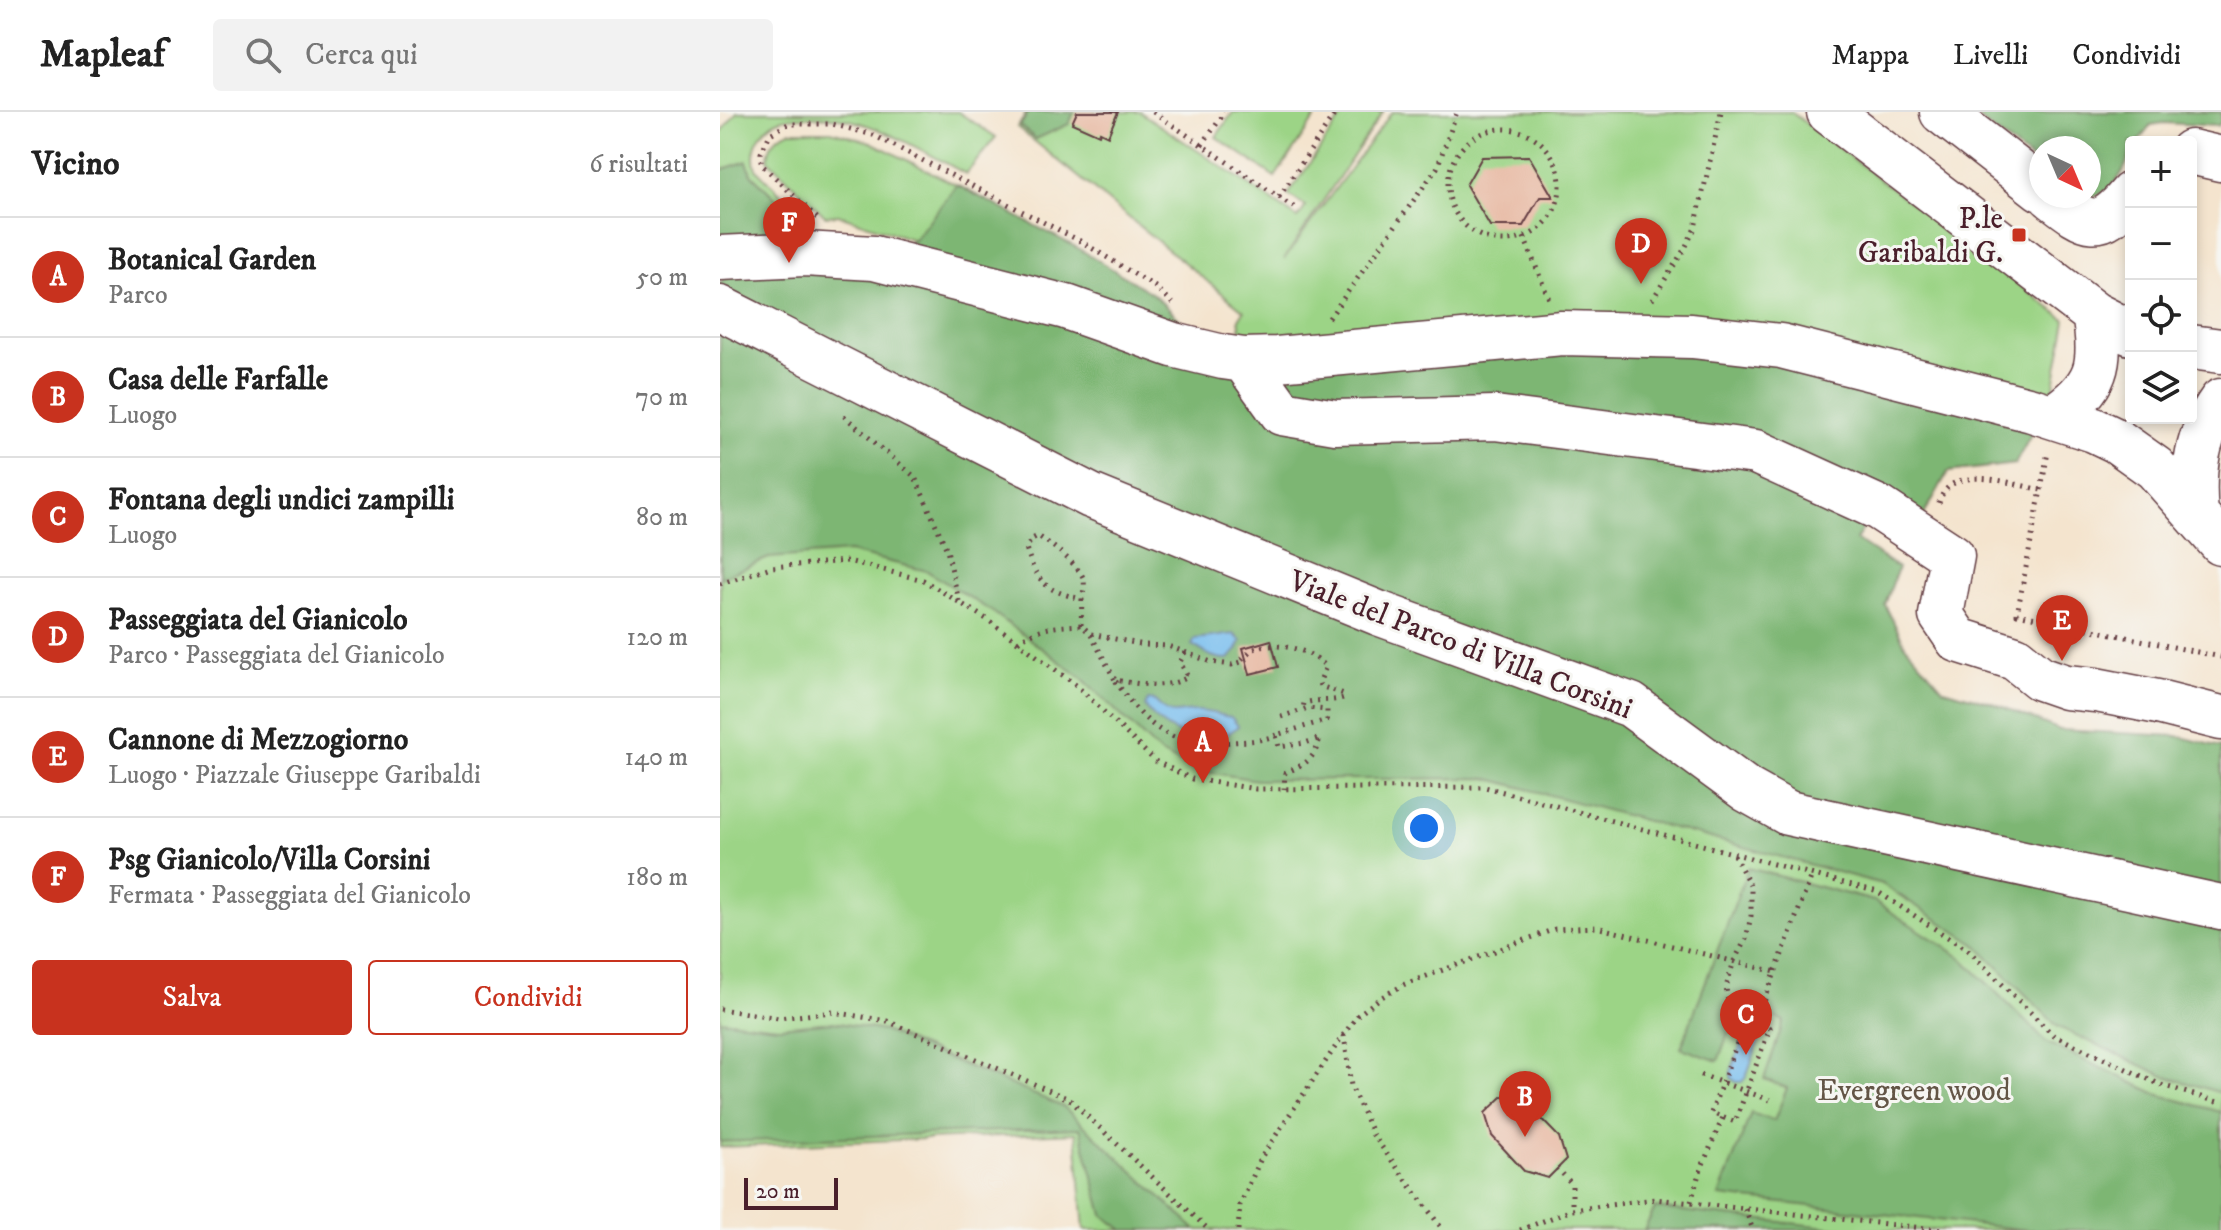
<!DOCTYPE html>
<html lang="it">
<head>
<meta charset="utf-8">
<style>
  body { margin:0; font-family:"IM FELL DW Pica",serif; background:#f2f2f2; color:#222 }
  .controls { position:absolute; right:24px; top:24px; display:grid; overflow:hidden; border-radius:8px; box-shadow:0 4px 12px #0003 }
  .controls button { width:72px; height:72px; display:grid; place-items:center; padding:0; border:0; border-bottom:2px solid #e0e0e0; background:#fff; color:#222; font:40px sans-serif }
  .compass { position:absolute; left:1309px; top:24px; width:72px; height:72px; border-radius:50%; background:#fff; box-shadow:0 4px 12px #0003; rotate:136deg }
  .scale { position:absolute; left:24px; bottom:20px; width:94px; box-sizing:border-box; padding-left:8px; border:4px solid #4a1f2b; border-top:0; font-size:22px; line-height:28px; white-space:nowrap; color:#4a1f2b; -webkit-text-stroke:6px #f6f6f2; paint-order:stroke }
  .you { position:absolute; left:704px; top:716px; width:28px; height:28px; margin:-20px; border:6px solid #fff; border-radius:50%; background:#1a73e8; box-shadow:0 0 0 12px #1a73e833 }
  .badge { display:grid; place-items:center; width:52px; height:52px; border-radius:50%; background:#c8321e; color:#fff; font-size:26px; font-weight:700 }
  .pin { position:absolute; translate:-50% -66px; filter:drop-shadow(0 2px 4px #0008) }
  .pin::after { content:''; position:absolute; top:42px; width:28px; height:24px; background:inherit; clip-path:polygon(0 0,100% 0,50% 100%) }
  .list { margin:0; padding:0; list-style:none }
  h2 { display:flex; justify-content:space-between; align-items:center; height:104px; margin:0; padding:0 32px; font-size:34px }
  h2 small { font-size:26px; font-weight:400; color:#767676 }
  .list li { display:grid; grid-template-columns:52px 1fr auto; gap:24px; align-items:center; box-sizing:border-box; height:120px; padding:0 32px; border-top:2px solid #e0e0e0 }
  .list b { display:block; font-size:30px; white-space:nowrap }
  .list p { margin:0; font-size:26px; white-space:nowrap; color:#767676 }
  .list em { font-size:26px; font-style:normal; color:#767676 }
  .actions { display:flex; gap:16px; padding:24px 32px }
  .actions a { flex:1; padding:18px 0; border:2px solid #c8321e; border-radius:8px; text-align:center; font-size:28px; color:#c8321e }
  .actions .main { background:#c8321e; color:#fff }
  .icon { flex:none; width:44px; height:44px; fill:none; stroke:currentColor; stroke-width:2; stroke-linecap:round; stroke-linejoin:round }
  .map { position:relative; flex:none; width:1501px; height:1118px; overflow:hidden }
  header { display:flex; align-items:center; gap:48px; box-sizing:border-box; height:112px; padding:0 40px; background:#fff; border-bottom:2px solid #e0e0e0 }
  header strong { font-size:38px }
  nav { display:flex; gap:44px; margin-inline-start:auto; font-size:28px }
  .search { width:560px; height:72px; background:#f2f2f2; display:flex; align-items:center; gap:20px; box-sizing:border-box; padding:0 28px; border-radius:8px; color:#767676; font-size:30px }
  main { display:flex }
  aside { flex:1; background:#fff }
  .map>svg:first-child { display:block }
  .green { fill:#9cd486; stroke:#737a58; stroke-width:2 }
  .forest { fill:#7db673; stroke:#646a4f; stroke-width:2 }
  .water { fill:#77bdee; stroke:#606e8c; stroke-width:2 }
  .building { fill:#e7b7a0 }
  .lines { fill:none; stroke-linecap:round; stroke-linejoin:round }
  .minor-casing { stroke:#643d43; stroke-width:47 }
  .path { stroke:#643d43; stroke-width:5; stroke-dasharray:2 6; stroke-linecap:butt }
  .minor { stroke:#fff; stroke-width:44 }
  .poi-dot { fill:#c8321e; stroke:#f6f6f2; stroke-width:3 }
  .labels { text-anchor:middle; stroke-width:6; stroke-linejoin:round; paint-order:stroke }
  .poi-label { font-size:30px; fill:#4a1f2b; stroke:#f6f6f2; text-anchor:end }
  .street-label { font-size:30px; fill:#4a1f2b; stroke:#f6f6f2 }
  .park-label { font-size:30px; fill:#635546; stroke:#f6f6f2 }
</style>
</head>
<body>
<header>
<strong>Mapleaf</strong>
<div class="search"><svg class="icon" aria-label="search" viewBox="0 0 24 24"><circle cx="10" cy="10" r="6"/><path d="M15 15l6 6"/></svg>Cerca qui</div>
<nav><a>Mappa</a><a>Livelli</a><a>Condividi</a></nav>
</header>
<main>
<aside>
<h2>Vicino<small>6 risultati</small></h2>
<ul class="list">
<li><span class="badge">A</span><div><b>Botanical Garden</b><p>Parco</p></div><em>50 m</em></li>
<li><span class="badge">B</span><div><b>Casa delle Farfalle</b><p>Luogo</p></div><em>70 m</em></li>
<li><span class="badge">C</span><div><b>Fontana degli undici zampilli</b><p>Luogo</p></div><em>80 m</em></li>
<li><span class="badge">D</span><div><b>Passeggiata del Gianicolo</b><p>Parco · Passeggiata del Gianicolo</p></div><em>120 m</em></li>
<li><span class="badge">E</span><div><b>Cannone di Mezzogiorno</b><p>Luogo · Piazzale Giuseppe Garibaldi</p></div><em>140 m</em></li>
<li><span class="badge">F</span><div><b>Psg Gianicolo/Villa Corsini</b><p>Fermata · Passeggiata del Gianicolo</p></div><em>180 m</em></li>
</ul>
<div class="actions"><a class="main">Salva</a><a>Condividi</a></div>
</aside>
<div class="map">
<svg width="1501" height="1118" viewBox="0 0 1501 1118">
  <rect width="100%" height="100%" fill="#f6f6f2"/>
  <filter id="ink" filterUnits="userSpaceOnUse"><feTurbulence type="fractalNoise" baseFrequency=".0125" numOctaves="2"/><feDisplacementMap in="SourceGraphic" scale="16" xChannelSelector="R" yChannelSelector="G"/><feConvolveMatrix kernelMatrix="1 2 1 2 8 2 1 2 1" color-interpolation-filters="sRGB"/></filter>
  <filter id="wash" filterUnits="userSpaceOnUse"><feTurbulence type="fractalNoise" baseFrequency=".006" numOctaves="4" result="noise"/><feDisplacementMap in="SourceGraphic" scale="32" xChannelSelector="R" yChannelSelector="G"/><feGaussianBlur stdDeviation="1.8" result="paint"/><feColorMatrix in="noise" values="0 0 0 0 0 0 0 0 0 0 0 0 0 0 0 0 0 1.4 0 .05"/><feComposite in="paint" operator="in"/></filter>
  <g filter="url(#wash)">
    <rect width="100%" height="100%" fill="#f4e4ce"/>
    <path class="green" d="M 17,0 L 238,0 L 276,25 L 246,62 C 208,42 154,8 110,5 C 102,4 93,5 85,5 C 67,5 53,6 42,22 C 34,32 32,45 36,57 L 85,106 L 75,106 L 31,62 L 27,50 L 0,58 L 0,22 Z
      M 307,0 L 420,0 L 578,106 L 586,94 L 568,83 L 625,0 L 663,0 L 564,147 L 672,0 L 1071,0 L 1346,208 L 1332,285 L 545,238 L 522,225 L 519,207 L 524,199 L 297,15 Z
      M 513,0 L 599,0 L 555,65 L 496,25 Z
      M 70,19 L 111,19 L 151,30 L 237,73 L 194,128 L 119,103 L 105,104 L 48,48 C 48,33 56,24 70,19 Z
      M 0,219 L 1501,829 L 1501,1118 L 364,1118 L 356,1021 L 0,1035 Z"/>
    <path class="forest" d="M 309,0 L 354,0 L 349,12 L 316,27 L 300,14 Z
      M 1250,0 L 1501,0 L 1501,10 L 1497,14 L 1444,11 L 1431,13 L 1418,30 L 1411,30 C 1411,55 1389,91 1361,84 L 1369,84 L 1369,36 L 1321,36 L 1321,55 Z
      M 27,49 L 31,62 L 75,106 C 58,134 31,134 0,136 L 0,58 Z
      M 237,73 L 358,136 L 433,182 L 476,223 L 522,225 L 545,238 L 820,209 L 1332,285 L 1295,352 L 1228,360 L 1204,403 L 1164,383 L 1136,428 L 1178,456 L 1165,493 L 1185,533 L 1223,577 L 1273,591 L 1340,618 L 1457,624 L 1501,635 L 1501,981 L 1444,964 L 1338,915 L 1255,832 L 1162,772 L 766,666 L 537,668 L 475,658 L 440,641 L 362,566 L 274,501 L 207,459 L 129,440 L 49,446 L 0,466 L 0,172 L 9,159 L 140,155 L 194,128 Z
      M 1028,756 L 1154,789 L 1242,846 L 1327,931 L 1437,982 L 1501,1000 L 1501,1118 L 1307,1118 L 999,1084 L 1031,1001 L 1054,1009 L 1067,976 L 1044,967 L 1064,909 L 1019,892 L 998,949 L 961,936 Z
      M 0,908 L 58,915 L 113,910 L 164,919 L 344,995 L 476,1118 L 403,1118 L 383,1103 L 360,1016 L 0,1030 Z
      M 935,1096 L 1134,1118 L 924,1118 Z"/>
    <path class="water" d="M 514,522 L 521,529 L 517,538 L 509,547 C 493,548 485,540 472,533 L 475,527 Z
      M 428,588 L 435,589 C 452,608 456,599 477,599 C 488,599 500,603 511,605 L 518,614 C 492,641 443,622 425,594 Z
      M 1035,916 L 1040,920 L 1040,926 L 1026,965 L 1022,970 L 1016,970 L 1011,966 L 1011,960 L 1025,921 L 1029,917 Z"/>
    <g id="blocks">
      <path class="building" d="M 357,0 L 398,0 L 388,24 L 380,20 L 379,23 L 352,11 Z
        M 809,44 L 833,85 L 820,85 L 803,114 L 770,114 L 746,73 L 762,45 Z
        M 551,528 L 558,555 L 530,562 L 523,536 Z
        M 783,984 L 805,990 L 839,1025 L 846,1048 L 828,1066 L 804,1059 L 772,1024 L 765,1001 Z"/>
    </g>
  </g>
  <g filter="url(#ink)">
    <use href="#blocks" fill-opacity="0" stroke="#643d43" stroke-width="2"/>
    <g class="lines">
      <g class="minor-casing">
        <path id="minor" d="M 1109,0 L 1374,202 L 1411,221
          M 1222,0 L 1321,77
          M 1471,40 L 1501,47
          M 1331,84 C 1367,112 1378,122 1411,82
          M 0,146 L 84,142 L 154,146 L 346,195 L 453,233 L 503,245 L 524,248 L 557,247 L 842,221 L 972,224 L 1061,234 L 1312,298 L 1374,318 L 1397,329 L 1435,356 L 1501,431
          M 0,196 L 371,384 L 658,501 L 911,593 L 1027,678 L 1068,701 L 1501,795
          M 1471,235 L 1501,239
          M 524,248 L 562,301 L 615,310 L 775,306 L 1036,340 L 1159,396 L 1232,444 L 1221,503 L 1238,528 L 1295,546 L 1320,566 L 1346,575 L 1376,578 L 1438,590 L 1501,606
          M 1334,304 C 1378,274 1383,253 1374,202
          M 1476,402 C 1472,360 1476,324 1501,289"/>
      </g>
      <path class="path" d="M 433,0 L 578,98
        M728 73a56 56 0 1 1 112 0a56 56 0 1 1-112 0Z
        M 482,33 L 505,0
        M 559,85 L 616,0
        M 97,106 L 41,52 L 41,41 L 50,22 L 68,12 L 112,12 L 153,23 L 362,130 L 437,176 L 453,191
        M 804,125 L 829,187
        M 932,188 L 965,136 L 975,116 L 1001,0
        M 609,206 L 717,56 L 737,0
        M 124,304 L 195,365 L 227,438 L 239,489
        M 1321,378 L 1328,340
        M 1219,391 C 1230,349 1292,372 1321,378 L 1297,502 L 1501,545
        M 0,472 L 51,455 L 128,449 L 203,468 L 268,508 L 356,573 L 435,649 L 472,667 L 536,677 L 765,675 L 1158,780 L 1249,839 L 1333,923 L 1441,973 L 1501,991
        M 361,513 L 362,487 C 326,479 317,471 306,436 L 312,427 L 318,424 C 331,432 360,454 364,468 C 365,475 363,481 362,487
        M 371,523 L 395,568
        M 298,530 C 320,514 334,515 361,513 L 371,522 L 424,533 L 448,534 L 491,550 L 512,553 L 527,548
        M 465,540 L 460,550 L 468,565 C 445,578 420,572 395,568 C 428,618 452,636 513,630 C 528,629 543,629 556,623
        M 522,547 C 523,546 531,538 532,538 C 552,528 593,537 606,555 L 599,571 L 600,574 L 624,582 L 623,586 C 611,590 597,587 584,591 L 583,597
        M 561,605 L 588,596 L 607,598 L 607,608 L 556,623 L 559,635 L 585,631 L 600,626 C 594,649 585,652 565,661 L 564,677
        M 1014,743 L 1031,775 L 1031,804 L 1026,827 L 1014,849 L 1006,875 L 1008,891 L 1022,898
        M 0,897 L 59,906 L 113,900 L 167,909 L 349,987 L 489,1118
        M 1026,907 L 1050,916 L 1015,1010 L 991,1001 Z
        M 1036,911 L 1092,763
        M 624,923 L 631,974 L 653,1023 L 723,1118
        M 981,963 L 1050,988
        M 837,1056 L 852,1072 L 852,1098
        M 971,1090 L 979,1062 L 1003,1005
        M 1025,1097 L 1033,1118
        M 518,1118 L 520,1093 L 542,1044 L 624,922 L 638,903 L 660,886 L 685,872 L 835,817 L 876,815 L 1056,860
        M 800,1118 L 852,1098 L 935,1087 L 1222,1118"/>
      <use href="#minor" class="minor"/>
    </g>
  </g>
  <rect class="poi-dot" x="1291" y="115" width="16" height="16" rx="4"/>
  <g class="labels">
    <g class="poi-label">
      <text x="1283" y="116">P.le<tspan x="1283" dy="34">Garibaldi G.</tspan></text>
    </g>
    <g class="street-label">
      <text transform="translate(741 532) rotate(21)" y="10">Viale del Parco di Villa Corsini</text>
    </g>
    <g class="park-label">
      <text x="1194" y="988">Evergreen wood</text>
    </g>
  </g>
</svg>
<div class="controls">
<button>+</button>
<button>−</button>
<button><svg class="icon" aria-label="locate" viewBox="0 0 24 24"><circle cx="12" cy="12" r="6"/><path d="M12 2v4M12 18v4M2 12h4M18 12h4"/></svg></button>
<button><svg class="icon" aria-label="layers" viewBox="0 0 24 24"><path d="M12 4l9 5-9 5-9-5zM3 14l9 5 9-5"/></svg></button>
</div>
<svg class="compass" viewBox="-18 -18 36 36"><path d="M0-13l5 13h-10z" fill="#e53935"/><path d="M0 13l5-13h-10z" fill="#767676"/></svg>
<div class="scale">20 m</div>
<div class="you"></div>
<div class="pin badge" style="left:483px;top:671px">A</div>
<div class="pin badge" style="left:805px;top:1025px">B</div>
<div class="pin badge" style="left:1026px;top:943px">C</div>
<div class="pin badge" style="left:921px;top:172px">D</div>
<div class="pin badge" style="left:1342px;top:549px">E</div>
<div class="pin badge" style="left:69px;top:151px">F</div>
</div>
</main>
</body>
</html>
